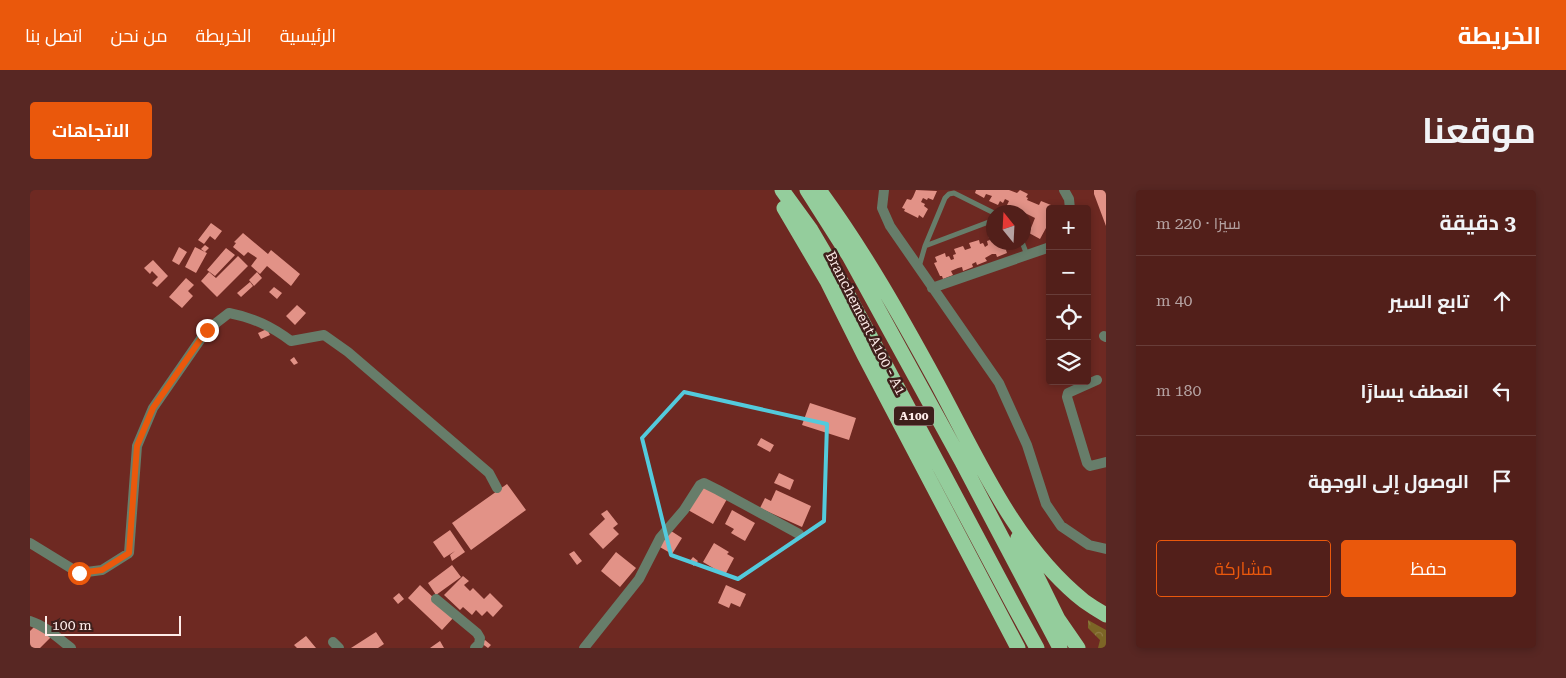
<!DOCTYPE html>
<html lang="ar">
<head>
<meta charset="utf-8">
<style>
  body { margin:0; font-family:"Roboto Serif",Cairo,serif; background:#582723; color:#f1f3f6; direction:rtl }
  .controls { position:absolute; right:15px; top:15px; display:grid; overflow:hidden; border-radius:5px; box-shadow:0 2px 8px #0003 }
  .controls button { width:45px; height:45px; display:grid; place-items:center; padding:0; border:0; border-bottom:1px solid #683d39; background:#521f1a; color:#f1f3f6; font:25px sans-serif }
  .compass { position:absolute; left:956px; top:15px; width:45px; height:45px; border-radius:50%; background:#521f1a; box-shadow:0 2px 8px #0003; rotate:342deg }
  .scale { position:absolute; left:15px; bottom:12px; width:136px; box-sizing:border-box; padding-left:5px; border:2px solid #feece9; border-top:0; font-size:14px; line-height:18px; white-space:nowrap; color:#feece9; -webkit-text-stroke:4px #3e1f1b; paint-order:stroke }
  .stop { position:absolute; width:15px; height:15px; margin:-11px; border:4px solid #ea580c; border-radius:50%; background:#fff }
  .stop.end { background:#ea580c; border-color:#fff; box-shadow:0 1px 5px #0008 }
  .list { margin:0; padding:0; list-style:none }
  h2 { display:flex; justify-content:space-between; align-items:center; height:65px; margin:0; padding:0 20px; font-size:21px }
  h2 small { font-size:16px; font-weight:400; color:#b5a2a2 }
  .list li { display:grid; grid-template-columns:32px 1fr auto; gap:15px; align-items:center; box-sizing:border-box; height:90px; padding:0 20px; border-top:1px solid #683d39 }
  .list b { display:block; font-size:19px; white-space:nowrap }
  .list em { font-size:16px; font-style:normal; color:#b5a2a2 }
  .actions { display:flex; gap:10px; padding:15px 20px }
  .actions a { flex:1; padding:11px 0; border:1px solid #ea580c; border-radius:5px; text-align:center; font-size:18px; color:#ea580c }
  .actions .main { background:#ea580c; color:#fff }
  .icon { flex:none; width:28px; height:28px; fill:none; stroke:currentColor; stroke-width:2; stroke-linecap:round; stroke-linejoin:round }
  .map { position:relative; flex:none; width:1076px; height:458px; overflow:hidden; direction:ltr; border-radius:5px }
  header { display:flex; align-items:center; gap:30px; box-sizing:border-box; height:70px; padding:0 25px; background:#ea580c; color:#fff }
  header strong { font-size:24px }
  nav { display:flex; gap:28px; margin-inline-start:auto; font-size:18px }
  .intro { display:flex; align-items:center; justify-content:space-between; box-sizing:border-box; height:120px; padding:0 30px }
  h1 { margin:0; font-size:35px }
  .button { padding:12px 22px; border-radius:5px; background:#ea580c; color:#fff; font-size:18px; font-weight:700 }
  main { display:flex; gap:30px; padding:0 30px }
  aside { flex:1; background:#521f1a; border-radius:5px; box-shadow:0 2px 8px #0003 }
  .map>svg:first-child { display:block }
  .forest { fill:url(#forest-crowns) }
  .building { fill:#e29287 }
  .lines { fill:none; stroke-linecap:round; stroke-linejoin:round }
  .service { stroke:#677d6a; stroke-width:5 }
  .minor { stroke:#677d6a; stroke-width:10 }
  .motorway { stroke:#94cd9c; stroke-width:15 }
  .route { stroke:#ea580c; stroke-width:6 }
  .marked { fill:none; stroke:#53cadc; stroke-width:4; stroke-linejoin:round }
  .labels { text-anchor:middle; stroke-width:5; stroke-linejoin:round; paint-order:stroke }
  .shield { fill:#3e1f1b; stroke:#c4aeab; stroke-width:1 }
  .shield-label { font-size:12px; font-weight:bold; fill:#feece9 }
  .street-label { font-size:14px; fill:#feece9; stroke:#3e1f1b }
</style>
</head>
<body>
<header>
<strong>الخريطة</strong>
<nav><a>الرئيسية</a><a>الخريطة</a><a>من نحن</a><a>اتصل بنا</a></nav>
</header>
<div class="intro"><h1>موقعنا</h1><a class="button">الاتجاهات</a></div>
<main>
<aside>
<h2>3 دقيقة<small>سيرًا · 220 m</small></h2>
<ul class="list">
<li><svg class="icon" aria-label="ahead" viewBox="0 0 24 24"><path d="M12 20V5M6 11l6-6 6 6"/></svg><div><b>تابع السير</b></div><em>40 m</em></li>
<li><svg class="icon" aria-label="left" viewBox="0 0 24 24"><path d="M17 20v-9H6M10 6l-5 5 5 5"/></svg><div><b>انعطف يسارًا</b></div><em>180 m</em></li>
<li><svg class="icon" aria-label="arrive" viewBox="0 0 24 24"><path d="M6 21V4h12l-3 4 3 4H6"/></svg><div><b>الوصول إلى الوجهة</b></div></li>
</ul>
<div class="actions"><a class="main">حفظ</a><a>مشاركة</a></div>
</aside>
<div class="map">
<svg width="1076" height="458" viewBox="0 0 1076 458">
  <defs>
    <pattern id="forest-crowns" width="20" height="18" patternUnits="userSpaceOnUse" patternTransform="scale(1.25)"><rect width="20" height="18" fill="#7c6526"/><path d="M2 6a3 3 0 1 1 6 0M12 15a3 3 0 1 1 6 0" fill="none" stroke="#907b46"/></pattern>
  </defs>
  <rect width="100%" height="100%" fill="#6e2922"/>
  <path class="forest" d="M 1058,430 L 1076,440 L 1076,458 L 1068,458 L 1070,450 L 1058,438 Z"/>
  <path class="building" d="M 886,0 L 907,1 L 903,10 L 898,8 L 897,10 L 893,8 L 891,12 L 895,14 L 894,16 L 898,19 L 893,28 L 889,25 L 888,28 L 874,21 L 875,19 L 872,18 L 877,9 L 881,10 L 883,7 Z
    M 946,0 L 979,0 L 987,3 L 990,0 L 998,4 L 996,7 L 998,8 L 997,10 L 1009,15 L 1011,11 L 1021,15 L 1018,21 L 1020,22 L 1020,40 L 1016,38 L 1010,49 L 999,43 L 1005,28 L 989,20 L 987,22 L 982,22 L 977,20 L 979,16 L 977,15 L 979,11 L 975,9 L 973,13 L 970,11 L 968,15 L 959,11 L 962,6 L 956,4 L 954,8 L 945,3 Z
    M 1064,0 L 1076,0 L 1076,36 L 1064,4 Z
    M 181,33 L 192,41 L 185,50 L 180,46 L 174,54 L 168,50 Z
    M 213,43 L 238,64 L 241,60 L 270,84 L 261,96 L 237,76 L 230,84 L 221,76 L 227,68 L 218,62 L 214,66 L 203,57 L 206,53 L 204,52 Z
    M 964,44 L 964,52 L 975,52 L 978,59 L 976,60 L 977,63 L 967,67 L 966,64 L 962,64 L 955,68 L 957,71 L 947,75 L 946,72 L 942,74 L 943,77 L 933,81 L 932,77 L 928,78 L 921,81 L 923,85 L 913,89 L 912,86 L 910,86 L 904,73 L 907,72 L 905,67 L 915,63 L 916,67 L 919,66 L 921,70 L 924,69 L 923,65 L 926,64 L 924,59 L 933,56 L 935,60 L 941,58 L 939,53 L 949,50 L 950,54 L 953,53 L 955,57 L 958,55 L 957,51 L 960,50 L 958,46 Z
    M 175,55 L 179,58 L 175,62 L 171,59 Z
    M 149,57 L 157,62 L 149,75 L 142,71 Z
    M 165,57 L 177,63 L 166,83 L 155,77 Z
    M 196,58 L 205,65 L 185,86 L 177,80 Z
    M 208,66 L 218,76 L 187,107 L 171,91 L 179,82 L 186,88 Z
    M 123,70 L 138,86 L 127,97 L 122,93 L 128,87 L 122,81 L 120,84 L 114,78 Z
    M 227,82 L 232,88 L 224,96 L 219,90 Z
    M 156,88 L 164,95 L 158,101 L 163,106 L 152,118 L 139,107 Z
    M 220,92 L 223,96 L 211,107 L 207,103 Z
    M 244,97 L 252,103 L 247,109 L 239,102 Z
    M 267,115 L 276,123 L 265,135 L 256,126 Z
    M 237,139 L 240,145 L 231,149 L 228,143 Z
    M 264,167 L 268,173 L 264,175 L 260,170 Z
    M 780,213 L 826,228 L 819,250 L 772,235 Z
    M 731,248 L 744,255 L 740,262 L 727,255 Z
    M 749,283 L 764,290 L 760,300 L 744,293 Z
    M 477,294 L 496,320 L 441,360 L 422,333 Z
    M 672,295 L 697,309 L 683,334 L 658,320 Z
    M 746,300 L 781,316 L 772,337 L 730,318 L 735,308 L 741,311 Z
    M 577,320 L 588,334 L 583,338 L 589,344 L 573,359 L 559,344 L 575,329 L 571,324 Z
    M 702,320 L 725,333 L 715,351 L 701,343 L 704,339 L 695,334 Z
    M 638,339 L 652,348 L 642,364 L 628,356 Z
    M 420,340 L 435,362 L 422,371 L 420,365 L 425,361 L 414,368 L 403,352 Z
    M 684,353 L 699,362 L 697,364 L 704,368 L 695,385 L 673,372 Z
    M 544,361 L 552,371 L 547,375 L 539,364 Z
    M 586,362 L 606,378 L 590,397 L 571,381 Z
    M 663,367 L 668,371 L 664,376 L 659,372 Z
    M 422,375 L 431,387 L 406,405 L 398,393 Z
    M 433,386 L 439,391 L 434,395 L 440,401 L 443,398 L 454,409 L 460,403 L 473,416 L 463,427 L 457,421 L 452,426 L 446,420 L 442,425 L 433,417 L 430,420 L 414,405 Z
    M 390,395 L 424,427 L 412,440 L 378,408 Z
    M 696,395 L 716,404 L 710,417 L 701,413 L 699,418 L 688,413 Z
    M 369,403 L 374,409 L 368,414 L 363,408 Z
    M 7,434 L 21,447 L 10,458 L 0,458 L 0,441 Z
    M 346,442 L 354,454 L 348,458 L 321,458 Z
    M 276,446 L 286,458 L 267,458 L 264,455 Z
    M 455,450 L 461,455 L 458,458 L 451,453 Z
    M 410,451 L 414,458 L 400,458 Z"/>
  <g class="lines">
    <path class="service" d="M 964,23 L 924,3 L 919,4 L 915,8 L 895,56 L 964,30
      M 992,52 L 997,65
      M 889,77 L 895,56"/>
    <path class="minor" d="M 854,0 L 852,18 L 860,36 L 969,193 L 997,255 L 1016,314 L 1031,336 L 1059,355 L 1076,359
      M 1034,0 L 1039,9 L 1040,19
      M 902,98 L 1020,57
      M 1074,146 L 1076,147
      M 1067,190 L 1038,203 L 1037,207 L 1057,273 L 1060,276 L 1076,272
      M 0,353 L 49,383 L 72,380 L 99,363 L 107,256 L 123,218 L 177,140 L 199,123 C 224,128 241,136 261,151 L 294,145 L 318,162 L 459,283 L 467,298
      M 406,409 L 447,443 L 450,448 L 449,454 L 445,458
      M 0,431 C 16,436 28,448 41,458
      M 303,452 L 309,458
      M 554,458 L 609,389 L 630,348 L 654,320 L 670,295 L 674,293 L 688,300 L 769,344"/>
    <path class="motorway" d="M 752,0 L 781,40 L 808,86 L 985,418 L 1007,458
      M 777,0 L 819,66 L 932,272 L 1030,458
      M 789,0 C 834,61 871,127 907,193 C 948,269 985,356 1054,411 C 1061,416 1069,421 1076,425
      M 754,18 L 797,91 L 834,165 L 988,458
      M 988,348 L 1028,429 L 1048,458"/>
  </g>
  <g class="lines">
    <path class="route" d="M 49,383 L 72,380 L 99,363 L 107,256 L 123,218 L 177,140"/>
  </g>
  <path class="marked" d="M 654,202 L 797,234 L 794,331 L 708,389 L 641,365 L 612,248 Z"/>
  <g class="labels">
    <rect class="shield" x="864" y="216.5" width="40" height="19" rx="4"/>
    <g class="shield-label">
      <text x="884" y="230">A100</text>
    </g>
    <g class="street-label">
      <text transform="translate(836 133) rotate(63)" y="5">Branchement A100 - A1</text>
    </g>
  </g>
</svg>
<div class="controls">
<button>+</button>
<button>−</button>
<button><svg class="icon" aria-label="locate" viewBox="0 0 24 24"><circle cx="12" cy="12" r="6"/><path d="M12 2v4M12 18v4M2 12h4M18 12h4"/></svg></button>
<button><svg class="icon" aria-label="layers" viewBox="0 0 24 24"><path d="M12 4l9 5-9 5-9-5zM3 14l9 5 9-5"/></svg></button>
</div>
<svg class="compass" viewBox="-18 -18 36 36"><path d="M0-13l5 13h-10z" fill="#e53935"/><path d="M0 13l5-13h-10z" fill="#b5a2a2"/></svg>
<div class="scale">100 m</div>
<div class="stop" style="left:49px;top:383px"></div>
<div class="stop end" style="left:177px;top:140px"></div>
</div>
</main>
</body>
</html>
